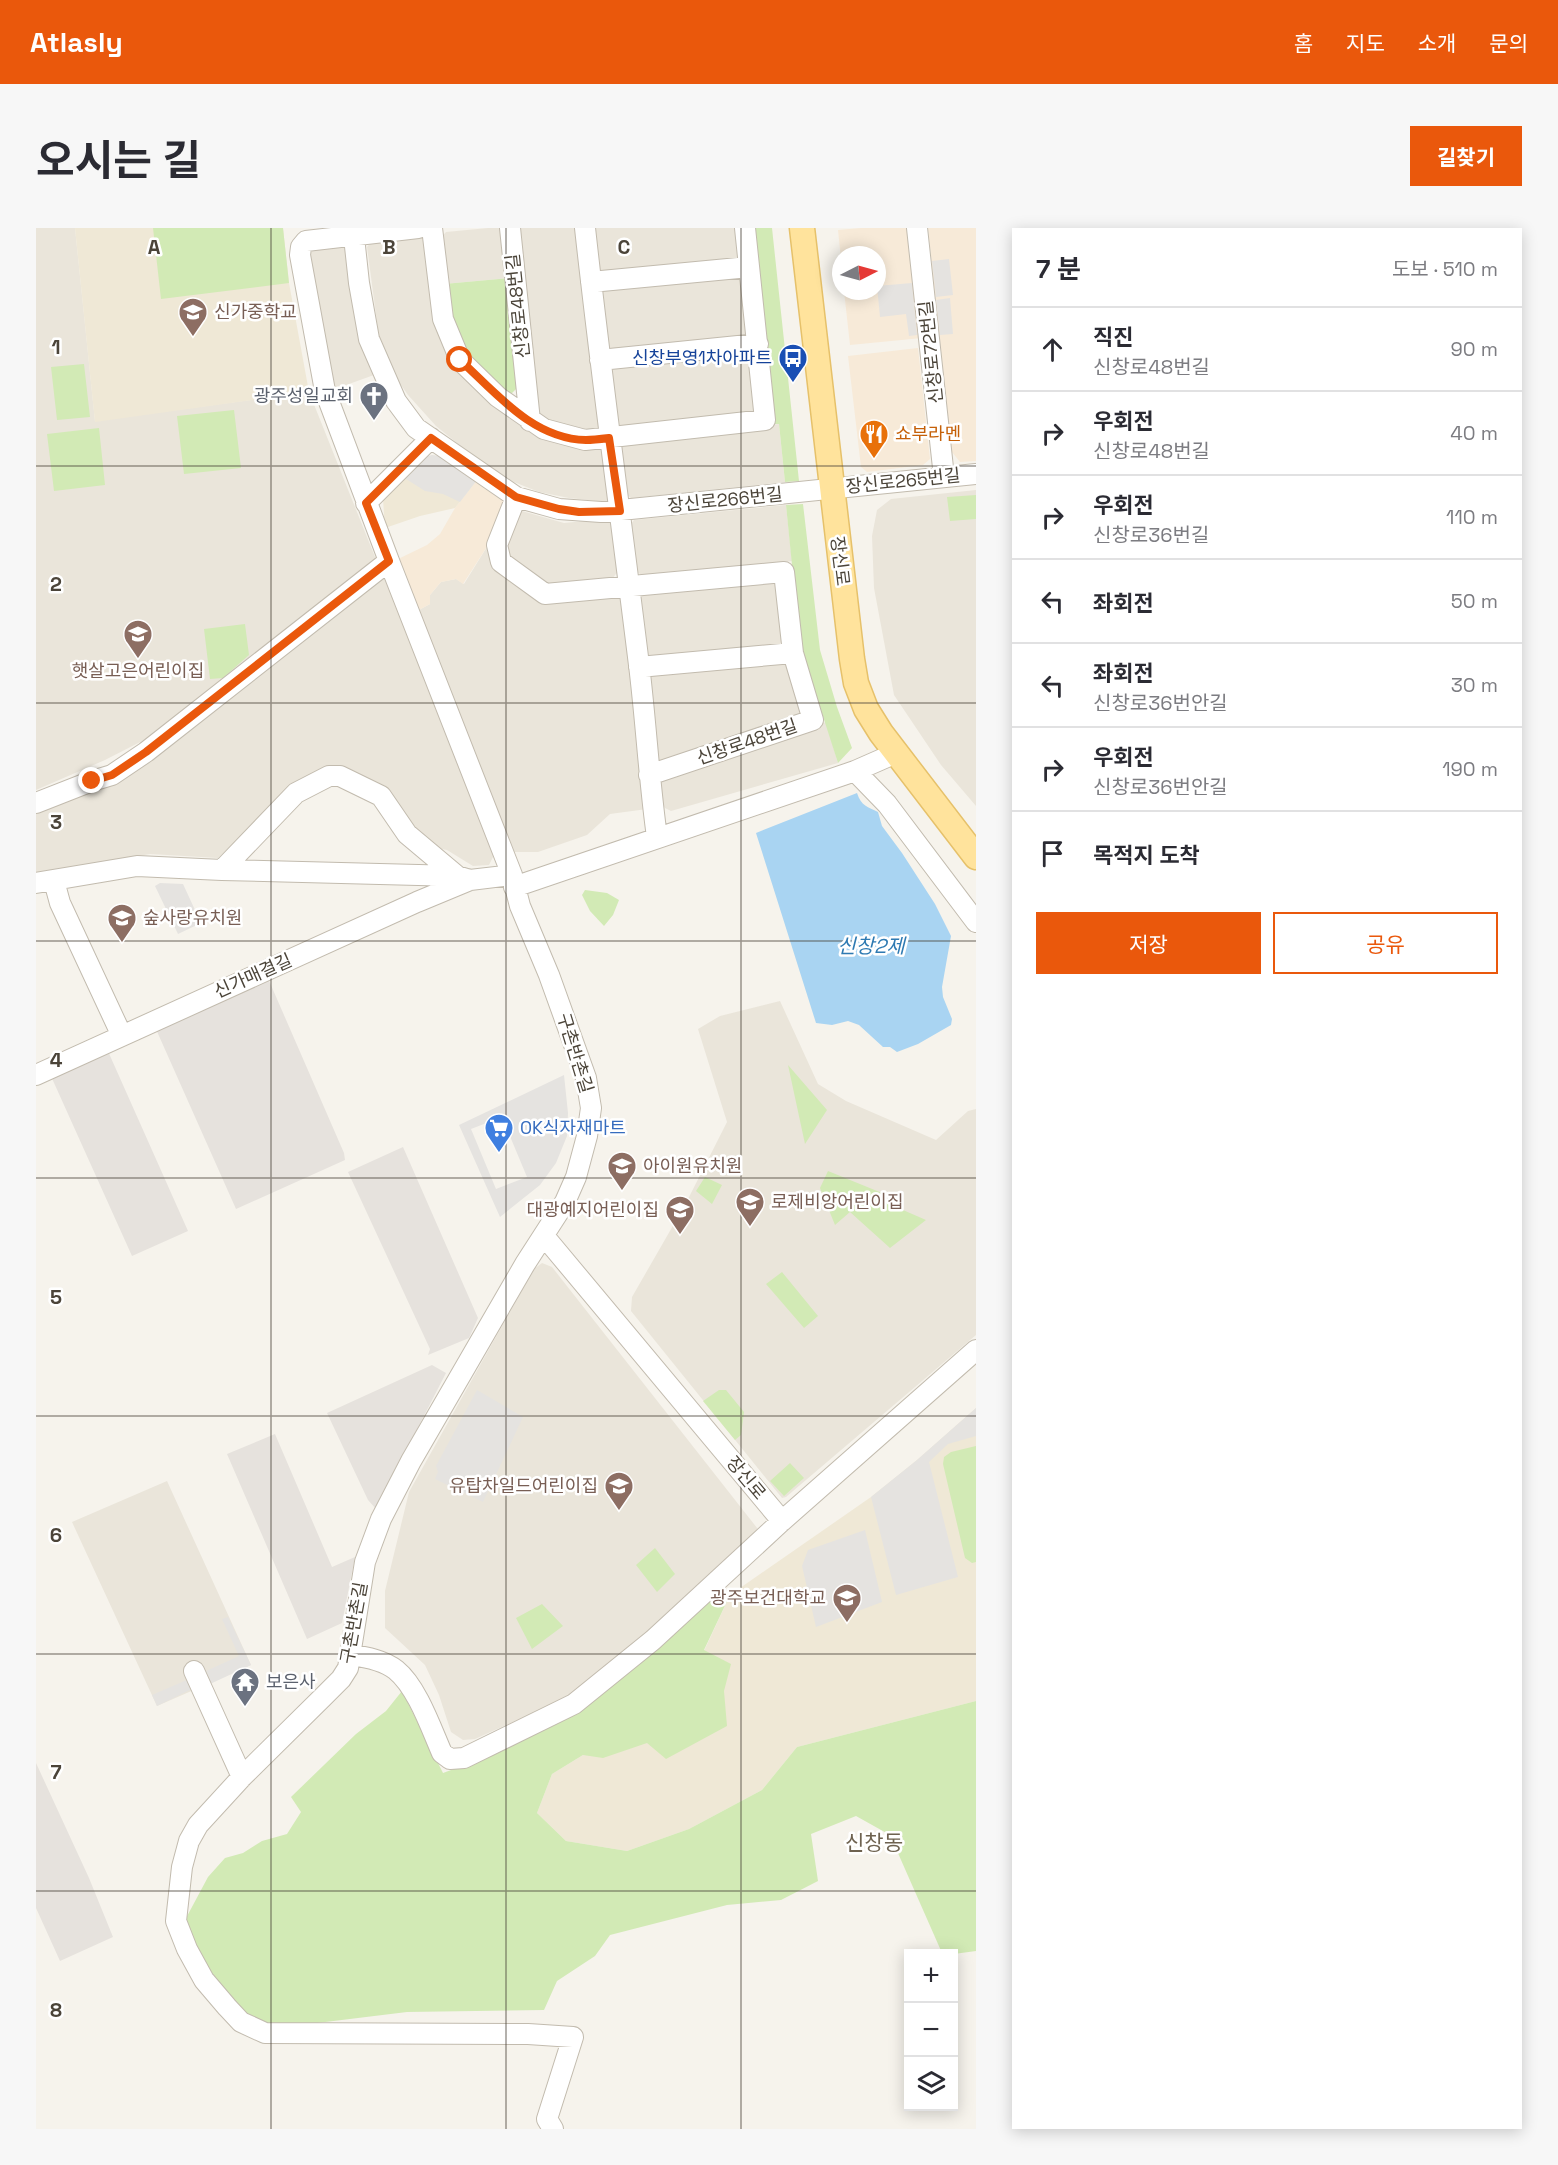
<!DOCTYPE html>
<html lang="ko">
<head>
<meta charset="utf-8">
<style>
  body { margin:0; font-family:"Space Grotesk","Noto Sans KR",sans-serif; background:#f7f7f7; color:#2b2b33 }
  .controls { position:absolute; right:18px; bottom:18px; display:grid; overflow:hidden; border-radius:0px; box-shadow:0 3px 15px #0003 }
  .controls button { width:54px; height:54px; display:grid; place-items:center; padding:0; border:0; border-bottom:2px solid #e1e1e2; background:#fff; color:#2b2b33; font:30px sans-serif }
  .compass { position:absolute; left:796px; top:18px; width:54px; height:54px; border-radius:50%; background:#fff; box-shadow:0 3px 15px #0003; rotate:84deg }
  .stop { position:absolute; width:18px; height:18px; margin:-14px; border:4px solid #ea580c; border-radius:50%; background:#fff }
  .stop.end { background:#ea580c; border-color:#fff; box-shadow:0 2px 6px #0008 }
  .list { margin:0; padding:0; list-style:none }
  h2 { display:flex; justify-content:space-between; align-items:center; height:78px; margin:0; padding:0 24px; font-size:26px }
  h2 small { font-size:20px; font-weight:400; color:#7c7c81 }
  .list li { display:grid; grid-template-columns:39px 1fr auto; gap:18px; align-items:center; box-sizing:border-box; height:84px; padding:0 24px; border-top:2px solid #e1e1e2 }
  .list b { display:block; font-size:22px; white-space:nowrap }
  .list p { margin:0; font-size:20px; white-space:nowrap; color:#7c7c81 }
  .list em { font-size:20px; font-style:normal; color:#7c7c81 }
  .actions { display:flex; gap:12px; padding:18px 24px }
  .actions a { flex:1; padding:14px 0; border:2px solid #ea580c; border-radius:0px; text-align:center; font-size:21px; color:#ea580c }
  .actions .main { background:#ea580c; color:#fff }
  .icon { flex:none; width:33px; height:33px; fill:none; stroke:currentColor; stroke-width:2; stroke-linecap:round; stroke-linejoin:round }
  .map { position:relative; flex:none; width:940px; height:1901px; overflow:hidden; border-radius:0px }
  header { display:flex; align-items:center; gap:36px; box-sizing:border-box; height:84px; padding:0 30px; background:#ea580c; color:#fff }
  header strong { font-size:28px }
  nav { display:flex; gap:33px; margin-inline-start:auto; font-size:21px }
  .intro { display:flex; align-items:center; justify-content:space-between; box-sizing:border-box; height:144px; padding:0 36px }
  h1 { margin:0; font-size:42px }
  .button { padding:15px 27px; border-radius:0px; background:#ea580c; color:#fff; font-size:21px; font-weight:700 }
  main { display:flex; gap:36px; padding:0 36px }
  aside { flex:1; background:#fff; border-radius:0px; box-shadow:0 3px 15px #0003 }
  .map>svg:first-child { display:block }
  .residential { fill:#eae5da }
  .commercial { fill:#f7ead8 }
  .industrial { fill:#e6e2dd }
  .education { fill:#efe8d6 }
  .green { fill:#d2eab5 }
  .parking { fill:#e5e3e0; fill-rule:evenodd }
  .water { fill:#a9d4f2 }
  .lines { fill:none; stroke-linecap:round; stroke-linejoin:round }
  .minor-casing { stroke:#c2bbae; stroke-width:22 }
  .major-casing { stroke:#e6c16a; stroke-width:27 }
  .minor { stroke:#fff; stroke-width:20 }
  .major { stroke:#ffe39c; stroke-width:24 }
  .route { stroke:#ea580c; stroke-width:8 }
  .grid { fill:none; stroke:#4b4439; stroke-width:1.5; stroke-opacity:0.55 }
  .labels { text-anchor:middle; stroke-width:5; stroke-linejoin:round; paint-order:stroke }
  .street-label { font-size:18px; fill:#4b4439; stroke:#fff }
  .education-label { font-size:18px; fill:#785e54; stroke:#fff; text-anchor:start }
  .transit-label { font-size:18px; fill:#164399; stroke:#fff; text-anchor:end }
  .worship-label { font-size:18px; fill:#5b616d; stroke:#fff; text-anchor:end }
  .food-label { font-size:18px; fill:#c56008; stroke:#fff; text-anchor:start }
  .shop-label { font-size:18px; fill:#366cbe; stroke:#fff; text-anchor:start }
  .water-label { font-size:20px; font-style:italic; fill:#2e7ab2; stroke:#fff }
  .quarter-label { font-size:21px; fill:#6e6250; stroke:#fff }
  .grid-label { font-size:20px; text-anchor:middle; font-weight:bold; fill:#4b4439; stroke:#fff; stroke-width:5; stroke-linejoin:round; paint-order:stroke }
</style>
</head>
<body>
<header>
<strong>Atlasly</strong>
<nav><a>홈</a><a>지도</a><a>소개</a><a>문의</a></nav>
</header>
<div class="intro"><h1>오시는 길</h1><a class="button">길찾기</a></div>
<main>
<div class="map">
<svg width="940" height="1901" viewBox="0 0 940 1901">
  <rect width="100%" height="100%" fill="#f6f3ec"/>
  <path class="residential" d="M 0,0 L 39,0 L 59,193 L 273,164 L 341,334 L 112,510 L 69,532 L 0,562 Z
    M 452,0 L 467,0 L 474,50 L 408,56 L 403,12 L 410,4 Z
    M 481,0 L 545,0 L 566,198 L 563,203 L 554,204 L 506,191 L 500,185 Z
    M 556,0 L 705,0 L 707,27 L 701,34 L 566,48 L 561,43 Z
    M 383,6 L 391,11 L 442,158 L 562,220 L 571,227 L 577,264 L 570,274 L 533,270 L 503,264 L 478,254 L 437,228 L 400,198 L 372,167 L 356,144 L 343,109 L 331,19 L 338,11 Z
    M 307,17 L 316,25 L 338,147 L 299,161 L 271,28 L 278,20 Z
    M 704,45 L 716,101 L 707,111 L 577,124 L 569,117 L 564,67 L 572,58 Z
    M 714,122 L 724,177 L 716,186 L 586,200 L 578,192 L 572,144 L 579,135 Z
    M 743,196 L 749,254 L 595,270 L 588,264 L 583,221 L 589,212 Z
    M 940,262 L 940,578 L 905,537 L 858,467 L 838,360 L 836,308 L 841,282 L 855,271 Z
    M 750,277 L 756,333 L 607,348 L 597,341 L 593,299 L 598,292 Z
    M 486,283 L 528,295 L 571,291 L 579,298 L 583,342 L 576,351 L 508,357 L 467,325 L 478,288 Z
    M 454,314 L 508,370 L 587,366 L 611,581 L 574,586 L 551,607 L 502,624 L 475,624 L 381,383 L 394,376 L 394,367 L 405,354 L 420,351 L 428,356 Z
    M 349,347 L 460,623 L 453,637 L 437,638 L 411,622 L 395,619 L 332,553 L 258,560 L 182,630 L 114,626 L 0,646 L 0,582 L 32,570 Z
    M 743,354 L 748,410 L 743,417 L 616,431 L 606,425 L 601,370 L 610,360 Z
    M 748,429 L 767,489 L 626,535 L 617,528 L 610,453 L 622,441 Z
    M 790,494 L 802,535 L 635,583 L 629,580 L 623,571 L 621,557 L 627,549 Z
    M 744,773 L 782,856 L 810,873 L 900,912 L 932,883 L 940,881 L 940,1107 L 750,1269 L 746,1270 L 595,1083 L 596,1069 L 650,975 L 691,894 L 662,801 L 684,788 Z
    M 506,1035 L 516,1039 L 725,1305 L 589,1426 L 530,1470 L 439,1511 L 427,1512 L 415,1504 L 403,1467 L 389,1437 L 349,1400 L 349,1363 L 373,1264 L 498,1041 Z
    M 131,1253 L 215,1437 L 121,1478 L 36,1294 Z"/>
  <path class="commercial" d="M 825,0 L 875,0 L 886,110 L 814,117 L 808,63 L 841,63 L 841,27 L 805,27 L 805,31 L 802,2 Z
    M 892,0 L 940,0 L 940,233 L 924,234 L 916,224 Z
    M 882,120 L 894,231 L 887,237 L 831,244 L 825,239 L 812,128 Z
    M 441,252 L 470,271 L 462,287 L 454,314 L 427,356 L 420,351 L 405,354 L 394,367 L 394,376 L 381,383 L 360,332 L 391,317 L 404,306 L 419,280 Z"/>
  <path class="industrial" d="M 231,748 L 308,925 L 309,932 L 200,981 L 119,799 Z
    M 71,821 L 152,1003 L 96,1028 L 14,846 Z
    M 367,919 L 442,1090 L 433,1110 L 392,1127 L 394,1121 L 312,944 Z
    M 396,1137 L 410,1145 L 340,1281 L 332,1272 L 291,1185 Z
    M 239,1206 L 296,1339 L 319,1329 L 306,1395 L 271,1411 L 191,1226 Z
    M 0,1535 L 53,1650 L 77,1709 L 24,1733 L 0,1680 Z"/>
  <path class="education" d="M 39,0 L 247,0 L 253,55 L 273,164 L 59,194 Z
    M 396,227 L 441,252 L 419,280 L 384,288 L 349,300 L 347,271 L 367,249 Z
    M 940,1180 L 940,1473 L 761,1519 L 726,1562 L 653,1601 L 591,1623 L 530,1613 L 501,1585 L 516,1546 L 547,1527 L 668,1423 L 694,1367 L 835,1269 L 881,1232 Z"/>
  <path class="green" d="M 117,0 L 247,0 L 253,55 L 125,71 Z
    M 717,0 L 736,0 L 763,253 L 749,254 L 743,196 L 739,196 Z
    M 474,50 L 483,158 L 476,165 L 468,164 L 429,129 L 415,100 L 408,56 Z
    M 48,136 L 54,189 L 21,192 L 15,139 Z
    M 198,182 L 205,240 L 148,246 L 141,188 Z
    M 63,200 L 69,257 L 18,263 L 11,206 Z
    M 940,267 L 940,291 L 914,293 L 911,269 Z
    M 767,276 L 784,422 L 801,479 L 816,520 L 802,535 L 764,417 L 750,277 Z
    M 209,396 L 213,427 L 187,450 L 174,451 L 168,401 Z
    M 549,662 L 571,665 L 583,672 L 577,687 L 568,698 L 554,683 L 546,667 Z
    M 752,837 L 791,882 L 769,916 Z
    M 792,943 L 846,965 L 844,972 L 890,992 L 854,1020 L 814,984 L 799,997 L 784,960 Z
    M 669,949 L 686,957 L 676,976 L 660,963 Z
    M 746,1044 L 782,1088 L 768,1100 L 730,1056 Z
    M 683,1162 L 690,1162 L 708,1184 L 705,1207 L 699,1212 L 667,1173 Z
    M 940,1218 L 940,1334 L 936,1335 L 929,1330 L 907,1236 L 908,1229 L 915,1224 Z
    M 754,1235 L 768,1250 L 748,1268 L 734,1253 Z
    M 619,1320 L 639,1346 L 621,1364 L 600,1337 Z
    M 685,1360 L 694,1367 L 668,1422 L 695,1436 L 688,1463 L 691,1498 L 630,1531 L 611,1515 L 567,1530 L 547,1527 L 516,1546 L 501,1585 L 530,1613 L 591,1623 L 653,1601 L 726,1562 L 761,1519 L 940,1473 L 940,1723 L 918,1726 L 906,1725 L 854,1607 L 820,1588 L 775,1606 L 782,1653 L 745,1672 L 691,1677 L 574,1707 L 559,1728 L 521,1753 L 508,1782 L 371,1784 L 273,1796 L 235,1797 L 212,1788 L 175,1750 L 149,1692 L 172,1649 L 189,1630 L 207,1625 L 226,1613 L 251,1606 L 265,1584 L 255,1569 L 320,1506 L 350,1483 L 366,1463 L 407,1545 L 464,1524 L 517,1495 Z
    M 506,1376 L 527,1398 L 496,1421 L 480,1390 Z"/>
  <path class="parking" d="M 913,31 L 917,67 L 900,69 L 896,33 Z
    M 876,55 L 881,107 L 873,108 L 870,86 L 844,89 L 841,58 Z
    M 914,70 L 917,106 L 904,107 L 900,72 Z
    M 396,227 L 406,228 L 441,252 L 424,274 L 407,266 L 389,263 L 367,249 L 388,229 Z
    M 124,655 L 147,656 L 165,695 L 142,706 L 119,658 Z
    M 528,847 L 532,885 L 531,908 L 520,935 L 504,957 L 464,989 L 423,897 ZM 466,889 L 491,949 L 460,961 L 435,901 Z
    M 441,1162 L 487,1189 L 447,1274 L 399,1251 L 402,1244 L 400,1238 Z
    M 940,1180 L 940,1208 L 912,1216 L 893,1234 L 922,1349 L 860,1367 L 835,1269 L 881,1232 Z
    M 829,1302 L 846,1374 L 780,1399 L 766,1338 L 772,1322 Z
    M 192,1389 L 215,1437 L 174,1456 L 168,1444 L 203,1428 L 186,1391 Z
    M 153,1451 L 158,1460 L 121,1478 L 116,1467 Z"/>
  <path class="water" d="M 821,565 C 825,578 832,579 842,584 L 846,598 L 866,625 L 899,676 L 915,708 L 906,759 L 907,769 L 916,791 L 915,797 L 882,816 L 861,824 L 854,819 L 847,819 L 823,797 L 812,793 L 796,797 L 780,795 L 720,605 Z"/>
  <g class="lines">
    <g class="minor-casing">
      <path id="minor" d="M 317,0 L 323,55 L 333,111 L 360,173 L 380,200 L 480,269 L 523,281 L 565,284 L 940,246
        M 396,0 L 407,91 L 424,132 L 462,169 L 508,201 L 549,212 L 729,192 L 709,0
        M 474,0 L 494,193
        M 549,0 C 565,146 585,291 603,437 C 610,494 613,552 621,609
        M 881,0 L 908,249
        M 555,54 L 713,39
        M 564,132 L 722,116
        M 480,269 L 461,317 L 465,334 L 509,366 L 748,344 L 757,425 L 777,492 L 613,547
        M 330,275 L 395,210
        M 353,333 L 476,647 L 484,678 L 513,747 L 550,850 L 555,880 L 551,908 L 540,949 L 529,974 L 489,1036 L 375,1233 L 345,1291 L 329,1334 L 312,1440 L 305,1451 L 288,1468 L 206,1549 L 162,1597 L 153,1613 L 146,1639 L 140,1693 L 151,1721 L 168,1752 L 191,1779 L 205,1794 L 229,1805 L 492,1806 L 537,1809 L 511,1891 L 517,1901
        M 603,439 L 757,425
        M 819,543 L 851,576 L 940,694
        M 0,575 L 56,553 L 76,547 L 110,524 L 353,333 L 289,163 L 264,27 L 265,19 L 270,13 L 382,0
        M 186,642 L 260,565 L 293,548 L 304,548 L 345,568 L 371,606 L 421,648
        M 18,653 L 24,675 L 86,808
        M 0,655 L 101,638 L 186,642 L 421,648 L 434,652 L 476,647
        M 478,659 L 819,543 L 860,525
        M 0,847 L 381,674 L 434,652
        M 508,1008 L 746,1293 L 940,1122
        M 315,1427 C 330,1429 348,1432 360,1442 C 381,1459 395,1500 406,1525 L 414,1531 L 428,1530 L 538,1476 L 617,1412 L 746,1293
        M 158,1443 L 206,1549"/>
    </g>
    <g class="major-casing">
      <path id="major" d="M 766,0 L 816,431 L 820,455 L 830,481 L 845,505 L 940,629"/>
    </g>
    <use href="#minor" class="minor"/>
    <use href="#major" class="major"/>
  </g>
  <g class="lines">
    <path class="route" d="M 56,553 L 76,547 L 110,524 L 353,333 L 330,275 L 395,210 L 480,269 L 523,281 L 543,284 L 584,283 L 573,210 C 565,211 557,212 550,212 C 497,211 460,165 424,132"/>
  </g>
  <path class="grid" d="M 235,0 L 235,1901M 470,0 L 470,1901M 705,0 L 705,1901M 0,238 L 940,238M 0,475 L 940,475M 0,713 L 940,713M 0,950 L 940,950M 0,1188 L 940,1188M 0,1426 L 940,1426M 0,1663 L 940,1663"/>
  <defs>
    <g id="school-pin" transform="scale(1.5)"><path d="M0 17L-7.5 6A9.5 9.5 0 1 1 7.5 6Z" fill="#8d6e63" stroke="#fff"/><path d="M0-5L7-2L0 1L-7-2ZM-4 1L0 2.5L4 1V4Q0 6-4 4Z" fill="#fff"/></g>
    <g id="bus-pin" transform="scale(1.5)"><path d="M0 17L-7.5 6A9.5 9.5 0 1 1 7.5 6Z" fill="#1a4fb4" stroke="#fff"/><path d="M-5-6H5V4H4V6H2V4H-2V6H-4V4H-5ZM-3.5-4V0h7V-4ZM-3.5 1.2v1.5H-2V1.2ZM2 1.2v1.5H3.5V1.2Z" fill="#fff"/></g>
    <g id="church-pin" transform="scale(1.5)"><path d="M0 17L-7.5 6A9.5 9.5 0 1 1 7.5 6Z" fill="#6b7280" stroke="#fff"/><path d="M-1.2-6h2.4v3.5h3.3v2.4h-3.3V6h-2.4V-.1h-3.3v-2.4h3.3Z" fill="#fff"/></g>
    <g id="restaurant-pin" transform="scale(1.5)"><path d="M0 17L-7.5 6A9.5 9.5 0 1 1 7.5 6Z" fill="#e8710a" stroke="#fff"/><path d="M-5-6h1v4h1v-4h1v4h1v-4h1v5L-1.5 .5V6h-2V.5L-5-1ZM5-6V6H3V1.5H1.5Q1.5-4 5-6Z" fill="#fff"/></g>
    <g id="supermarket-pin" transform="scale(1.5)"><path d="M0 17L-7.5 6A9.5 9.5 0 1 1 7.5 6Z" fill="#3f7fe0" stroke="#fff"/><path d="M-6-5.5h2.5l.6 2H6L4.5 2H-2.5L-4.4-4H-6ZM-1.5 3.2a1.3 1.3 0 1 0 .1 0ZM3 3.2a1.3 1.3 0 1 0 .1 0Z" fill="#fff"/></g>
    <g id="university-pin" transform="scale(1.5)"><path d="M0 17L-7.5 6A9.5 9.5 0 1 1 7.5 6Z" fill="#8d6e63" stroke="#fff"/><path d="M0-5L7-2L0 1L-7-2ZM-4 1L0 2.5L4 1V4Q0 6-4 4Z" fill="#fff"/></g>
    <g id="temple-pin" transform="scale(1.5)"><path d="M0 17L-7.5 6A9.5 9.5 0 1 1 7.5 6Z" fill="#6b7280" stroke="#fff"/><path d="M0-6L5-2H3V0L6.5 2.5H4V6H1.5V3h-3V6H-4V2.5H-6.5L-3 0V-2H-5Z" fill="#fff"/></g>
  </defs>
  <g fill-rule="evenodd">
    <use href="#school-pin" x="157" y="84"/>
    <use href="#bus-pin" x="757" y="130"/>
    <use href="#church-pin" x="338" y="168"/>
    <use href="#restaurant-pin" x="838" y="206"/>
    <use href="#school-pin" x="102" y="406"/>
    <use href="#school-pin" x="86" y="690"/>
    <use href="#supermarket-pin" x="463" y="900"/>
    <use href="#school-pin" x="586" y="938"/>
    <use href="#school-pin" x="714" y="974"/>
    <use href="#school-pin" x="644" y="982"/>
    <use href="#school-pin" x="583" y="1258"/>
    <use href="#university-pin" x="811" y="1370"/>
    <use href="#temple-pin" x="209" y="1454"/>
  </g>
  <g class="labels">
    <g class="street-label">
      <text transform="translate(482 78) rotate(-96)" y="6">신창로48번길</text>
      <text transform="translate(895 124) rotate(-96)" y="6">신창로72번길</text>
      <text transform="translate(867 253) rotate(-6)" y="6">장신로265번길</text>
      <text transform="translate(689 272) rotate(-6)" y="6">장신로266번길</text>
      <text transform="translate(804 333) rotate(83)" y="6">장신로</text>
      <text transform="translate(711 514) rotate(-19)" y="6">신창로48번길</text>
      <text transform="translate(217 748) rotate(-24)" y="6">신가매결길</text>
      <text transform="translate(539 825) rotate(73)" y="6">구촌반촌길</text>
      <text transform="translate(710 1250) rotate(50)" y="6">장신로</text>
      <text transform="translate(318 1395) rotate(-80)" y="6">구촌반촌길</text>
    </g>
    <g class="education-label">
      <text x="178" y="90">신가중학교</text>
      <text x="102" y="449" text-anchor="middle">햇살고은어린이집</text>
      <text x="107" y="696">숲사랑유치원</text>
      <text x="607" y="944">아이원유치원</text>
      <text x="735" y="980">로제비앙어린이집</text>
      <text x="623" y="988" text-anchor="end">대광예지어린이집</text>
      <text x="562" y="1264" text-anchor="end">유탑차일드어린이집</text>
      <text x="790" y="1376" text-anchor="end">광주보건대학교</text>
    </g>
    <g class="transit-label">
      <text x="736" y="136">신창부영1차아파트</text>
    </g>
    <g class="worship-label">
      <text x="317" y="174">광주성일교회</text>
      <text x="230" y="1460" text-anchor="start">보은사</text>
    </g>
    <g class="food-label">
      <text x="859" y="212">쇼부라멘</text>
    </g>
    <g class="shop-label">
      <text x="484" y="906">OK식자재마트</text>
    </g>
    <g class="water-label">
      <text x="835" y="725">신창2제</text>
    </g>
    <g class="quarter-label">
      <text x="838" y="1622">신창동</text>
    </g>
  </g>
  <g class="grid-label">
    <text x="118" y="26">A</text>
    <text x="353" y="26">B</text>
    <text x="588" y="26">C</text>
    <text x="20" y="126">1</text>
    <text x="20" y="363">2</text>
    <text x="20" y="601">3</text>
    <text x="20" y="839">4</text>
    <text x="20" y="1076">5</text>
    <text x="20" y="1314">6</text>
    <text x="20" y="1551">7</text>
    <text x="20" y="1789">8</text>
  </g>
</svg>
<div class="controls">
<button>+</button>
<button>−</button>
<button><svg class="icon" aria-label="layers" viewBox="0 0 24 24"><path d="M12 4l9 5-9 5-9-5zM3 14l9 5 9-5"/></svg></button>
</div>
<svg class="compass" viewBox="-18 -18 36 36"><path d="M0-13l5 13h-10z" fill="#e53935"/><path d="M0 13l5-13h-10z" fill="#7c7c81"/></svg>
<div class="stop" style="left:424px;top:132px"></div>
<div class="stop end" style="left:56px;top:553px"></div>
</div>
<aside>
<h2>7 분<small>도보 · 510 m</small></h2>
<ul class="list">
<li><svg class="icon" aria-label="ahead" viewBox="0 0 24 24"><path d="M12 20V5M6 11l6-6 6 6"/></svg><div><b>직진</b><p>신창로48번길</p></div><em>90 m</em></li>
<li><svg class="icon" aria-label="right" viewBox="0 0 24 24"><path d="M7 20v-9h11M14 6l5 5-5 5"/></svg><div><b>우회전</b><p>신창로48번길</p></div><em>40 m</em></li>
<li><svg class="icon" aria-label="right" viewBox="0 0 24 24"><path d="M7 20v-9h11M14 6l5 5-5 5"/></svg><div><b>우회전</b><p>신창로36번길</p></div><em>110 m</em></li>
<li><svg class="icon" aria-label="left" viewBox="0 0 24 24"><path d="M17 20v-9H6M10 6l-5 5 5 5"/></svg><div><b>좌회전</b></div><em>50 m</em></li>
<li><svg class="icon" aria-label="left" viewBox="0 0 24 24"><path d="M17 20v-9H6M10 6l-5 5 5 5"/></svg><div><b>좌회전</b><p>신창로36번안길</p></div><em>30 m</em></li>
<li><svg class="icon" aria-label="right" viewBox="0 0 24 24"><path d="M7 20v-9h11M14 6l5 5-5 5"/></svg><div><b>우회전</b><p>신창로36번안길</p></div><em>190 m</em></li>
<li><svg class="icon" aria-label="arrive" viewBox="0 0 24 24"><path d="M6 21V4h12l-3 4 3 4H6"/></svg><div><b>목적지 도착</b></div></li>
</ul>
<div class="actions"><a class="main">저장</a><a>공유</a></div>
</aside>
</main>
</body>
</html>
